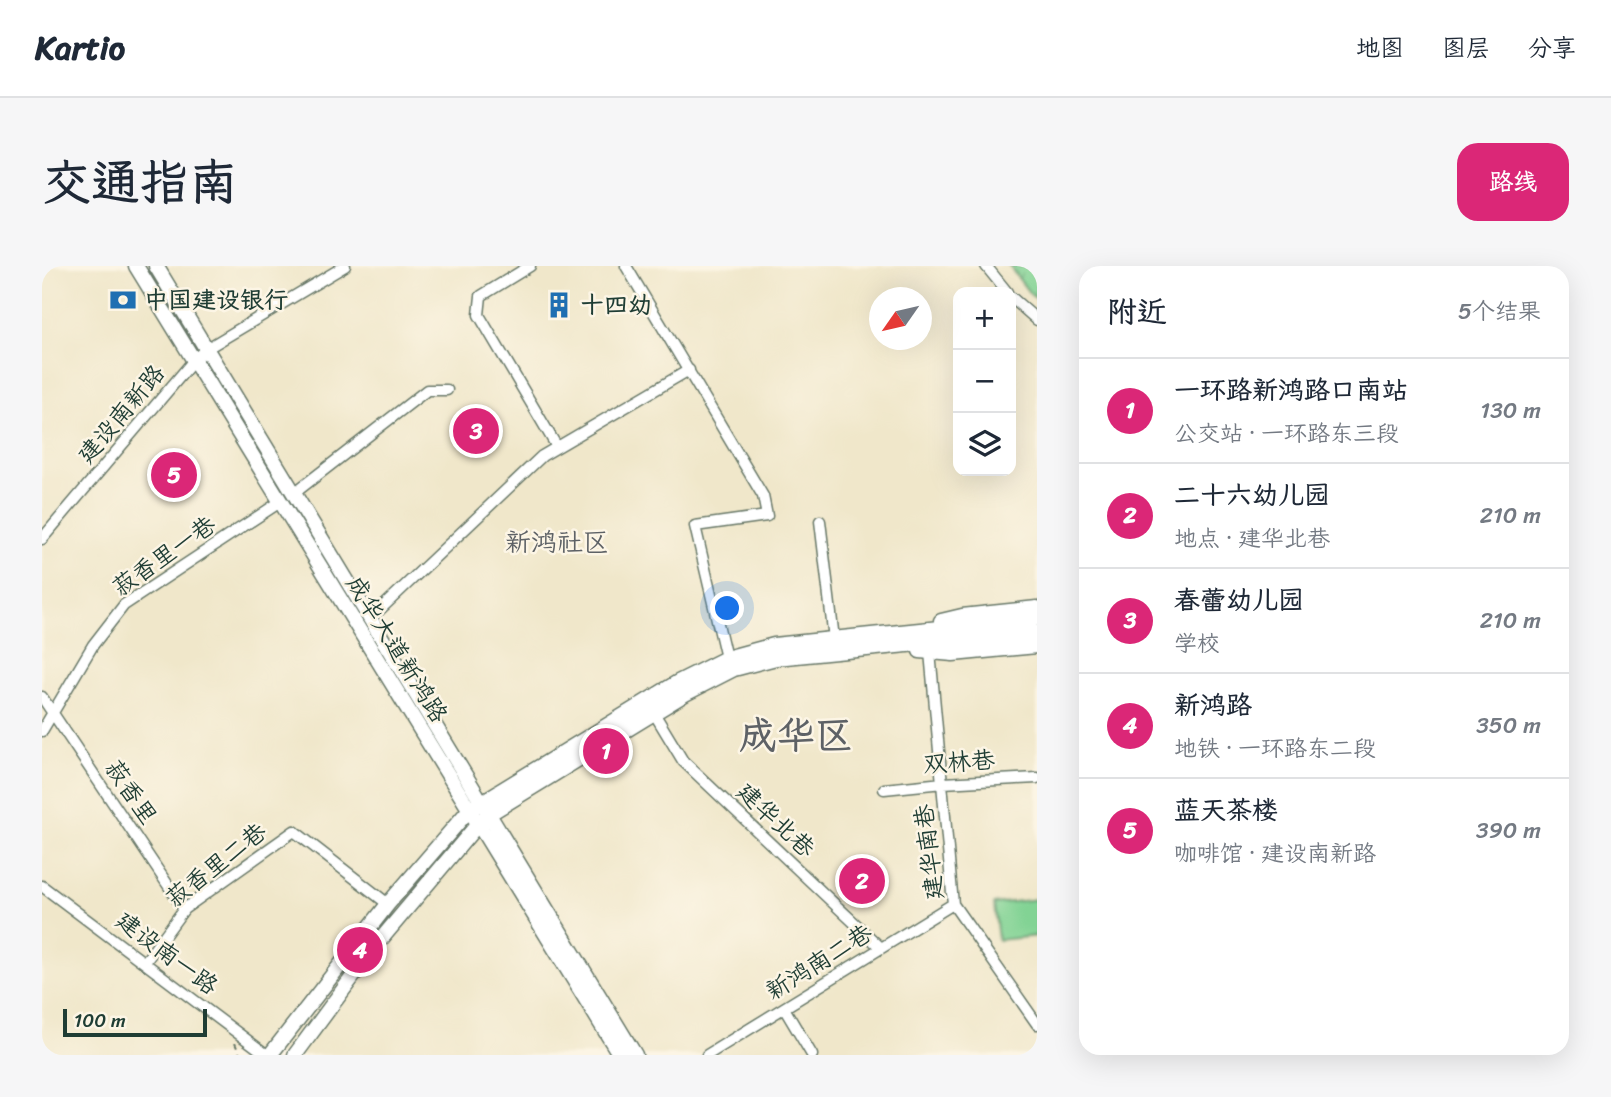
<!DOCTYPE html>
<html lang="zh">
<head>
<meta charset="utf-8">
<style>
  body { margin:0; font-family:Sriracha,"LXGW WenKai TC",sans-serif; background:#f6f6f7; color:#1f2937 }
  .controls { position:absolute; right:21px; top:21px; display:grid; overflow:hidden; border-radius:14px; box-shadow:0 7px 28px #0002 }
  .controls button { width:63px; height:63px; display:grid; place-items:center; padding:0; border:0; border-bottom:2px solid #e0e1e3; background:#fff; color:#1f2937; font:35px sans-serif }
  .compass { position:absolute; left:827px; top:21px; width:63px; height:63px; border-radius:50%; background:#fff; box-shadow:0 7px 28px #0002; rotate:236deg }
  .scale { position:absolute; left:21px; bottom:18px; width:144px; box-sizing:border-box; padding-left:7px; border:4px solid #1f3d34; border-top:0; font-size:19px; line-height:24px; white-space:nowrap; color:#1f3d34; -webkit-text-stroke:5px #fcf5e5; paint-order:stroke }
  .you { position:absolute; left:686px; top:343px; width:24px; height:24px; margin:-18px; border:5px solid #fff; border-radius:50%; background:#1a73e8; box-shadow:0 0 0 10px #1a73e833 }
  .badge { display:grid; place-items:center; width:46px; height:46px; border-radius:50%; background:#db2777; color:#fff; font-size:23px; font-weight:700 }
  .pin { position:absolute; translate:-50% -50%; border:4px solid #fff; box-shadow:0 2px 7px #0006 }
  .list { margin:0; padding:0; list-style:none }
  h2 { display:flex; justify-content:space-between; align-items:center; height:91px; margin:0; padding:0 28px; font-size:30px }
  h2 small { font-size:23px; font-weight:400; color:#747a83 }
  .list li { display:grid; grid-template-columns:46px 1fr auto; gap:21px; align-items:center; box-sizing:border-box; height:105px; padding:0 28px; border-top:2px solid #e0e1e3 }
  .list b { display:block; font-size:26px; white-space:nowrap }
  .list p { margin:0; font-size:23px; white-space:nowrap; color:#747a83 }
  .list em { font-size:23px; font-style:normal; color:#747a83 }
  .icon { flex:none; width:38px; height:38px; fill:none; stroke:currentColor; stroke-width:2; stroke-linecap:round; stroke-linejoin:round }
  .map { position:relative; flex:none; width:995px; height:789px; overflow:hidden; border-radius:21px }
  header { display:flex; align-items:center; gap:42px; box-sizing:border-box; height:98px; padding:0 35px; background:#fff; border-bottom:2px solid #e0e1e3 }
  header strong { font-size:33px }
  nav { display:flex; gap:38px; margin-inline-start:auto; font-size:24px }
  .intro { display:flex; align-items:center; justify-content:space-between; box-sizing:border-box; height:168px; padding:0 42px }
  h1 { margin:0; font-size:49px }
  .button { padding:18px 32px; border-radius:21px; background:#db2777; color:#fff; font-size:24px; font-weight:700 }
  main { display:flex; gap:42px; padding:0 42px }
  aside { flex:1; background:#fff; border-radius:21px; box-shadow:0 7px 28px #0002 }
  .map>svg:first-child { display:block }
  .grass { fill:url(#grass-tufts); stroke:#508864; stroke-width:2 }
  .garden { fill:#82d394; stroke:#508864; stroke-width:2 }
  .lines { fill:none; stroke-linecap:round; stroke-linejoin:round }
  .minor-casing { stroke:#687868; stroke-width:13 }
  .major-casing { stroke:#687868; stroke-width:17 }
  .path { stroke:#687868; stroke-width:2; stroke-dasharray:5 5; stroke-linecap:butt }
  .minor { stroke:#fff; stroke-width:10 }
  .major { stroke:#fff; stroke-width:14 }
  .labels { text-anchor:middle; stroke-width:5; stroke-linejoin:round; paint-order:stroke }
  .poi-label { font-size:24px; font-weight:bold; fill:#1f3d34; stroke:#fcf5e5; text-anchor:start }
  .street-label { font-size:24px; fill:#1f3d34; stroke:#fcf5e5 }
  .neighbourhood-label { font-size:26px; fill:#5e6266; stroke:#fcf5e5 }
  .town-label { font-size:38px; font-weight:bold; fill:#5e6266; stroke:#fcf5e5 }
</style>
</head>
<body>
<header>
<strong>Kartio</strong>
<nav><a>地图</a><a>图层</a><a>分享</a></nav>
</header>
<div class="intro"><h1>交通指南</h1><a class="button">路线</a></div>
<main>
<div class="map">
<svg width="995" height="789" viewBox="0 0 995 789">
  <defs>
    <pattern id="grass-tufts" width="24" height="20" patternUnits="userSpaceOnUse" patternTransform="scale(1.75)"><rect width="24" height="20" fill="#82d394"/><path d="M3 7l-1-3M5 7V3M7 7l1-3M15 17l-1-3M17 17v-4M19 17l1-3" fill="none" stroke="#6aac7a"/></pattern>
  </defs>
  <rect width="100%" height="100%" fill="#fcf5e5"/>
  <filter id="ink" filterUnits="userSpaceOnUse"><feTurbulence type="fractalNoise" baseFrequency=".0143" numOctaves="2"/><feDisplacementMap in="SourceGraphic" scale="14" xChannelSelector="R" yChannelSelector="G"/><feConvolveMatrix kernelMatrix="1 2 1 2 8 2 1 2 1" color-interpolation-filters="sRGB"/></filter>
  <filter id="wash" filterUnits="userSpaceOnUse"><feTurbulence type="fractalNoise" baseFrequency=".00686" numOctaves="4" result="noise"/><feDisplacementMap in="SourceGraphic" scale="28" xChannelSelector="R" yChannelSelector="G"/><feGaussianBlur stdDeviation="1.57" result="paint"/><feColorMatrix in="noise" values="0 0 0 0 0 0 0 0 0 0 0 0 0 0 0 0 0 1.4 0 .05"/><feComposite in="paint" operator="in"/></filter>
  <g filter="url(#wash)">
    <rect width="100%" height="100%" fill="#f0e7ca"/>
    <path class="grass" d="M 967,0 L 995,0 L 995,33 L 989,29 Z"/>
    <path class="garden" d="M 995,633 L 995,670 L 956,674 L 952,638 Z"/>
  </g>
  <g filter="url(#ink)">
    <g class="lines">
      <g class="minor-casing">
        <path id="minor" d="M 488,0 L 439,30 L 437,49 L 515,181
          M 584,0 L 721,230 L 725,250 L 653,260 L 684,392
          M 944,0 L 965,26
          M 969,31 L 995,54
          M 251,228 L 385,124 L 405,124
          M 778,255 L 792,373
          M 0,273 L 152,94 L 164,83 L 303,0
          M 328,353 L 500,190 L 647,104
          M 888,386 L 911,638 L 995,758
          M 0,431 L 142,643
          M 612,447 L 641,495 L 839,682
          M 0,465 L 51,379 L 82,339 L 238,236
          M 842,523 L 901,517 L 995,512
          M 0,620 L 225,789
          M 103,696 L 142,643 L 252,565 L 346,638
          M 742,742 L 770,789
          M 665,789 L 911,638
          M 993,789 L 995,788"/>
      </g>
      <g class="major-casing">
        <path id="major" d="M 94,0 L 578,789
          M 114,0 L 593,789
          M 899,355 L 920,350 L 995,342
          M 878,385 L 911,388 L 995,380
          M 228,789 L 346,638 L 427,544 L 636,416 L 684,392 L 732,379 L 995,352
          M 253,789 L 335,678 L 436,558 L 447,548 L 643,428 L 692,403 L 734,392 L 995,366"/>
      </g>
      <path class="path" d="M 193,777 L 198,789"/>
      <use href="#minor" class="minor"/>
      <use href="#major" class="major"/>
    </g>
  </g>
  <defs>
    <g id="bank-bare" transform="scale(2.1)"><path d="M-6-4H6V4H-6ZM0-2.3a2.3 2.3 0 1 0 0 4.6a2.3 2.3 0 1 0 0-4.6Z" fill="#1f6fb2" stroke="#fcf5e5" stroke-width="2.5" paint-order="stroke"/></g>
    <g id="building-bare" transform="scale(2.1)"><path d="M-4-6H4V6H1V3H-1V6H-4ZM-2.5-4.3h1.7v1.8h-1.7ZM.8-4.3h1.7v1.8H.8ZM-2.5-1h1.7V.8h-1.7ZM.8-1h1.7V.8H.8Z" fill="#1f6fb2" stroke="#fcf5e5" stroke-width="2.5" paint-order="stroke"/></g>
  </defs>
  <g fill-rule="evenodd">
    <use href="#bank-bare" x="81" y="34"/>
    <use href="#building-bare" x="517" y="39"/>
  </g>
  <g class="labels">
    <g class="poi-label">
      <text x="102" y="42">中国建设银行</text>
      <text x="538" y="47">十四幼</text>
    </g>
    <g class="street-label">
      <text transform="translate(79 148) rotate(-50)" y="8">建设南新路</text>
      <text transform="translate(122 290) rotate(-35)" y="8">菽香里一巷</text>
      <text transform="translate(355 383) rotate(58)" y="8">成华大道新鸿路</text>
      <text transform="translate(917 496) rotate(-4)" y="8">双林巷</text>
      <text transform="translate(89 526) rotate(56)" y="8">菽香里</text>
      <text transform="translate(734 554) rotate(43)" y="8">建华北巷</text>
      <text transform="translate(887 586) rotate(-97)" y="8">建华南巷</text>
      <text transform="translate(174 599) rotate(-38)" y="8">菽香里二巷</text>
      <text transform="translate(125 687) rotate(37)" y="8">建设南一路</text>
      <text transform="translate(777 696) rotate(-32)" y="8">新鸿南二巷</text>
    </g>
    <g class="neighbourhood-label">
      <text x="515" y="285">新鸿社区</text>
    </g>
    <g class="town-label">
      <text x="754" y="482">成华区</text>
    </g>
  </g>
</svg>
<div class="controls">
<button>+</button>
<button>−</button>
<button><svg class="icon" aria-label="layers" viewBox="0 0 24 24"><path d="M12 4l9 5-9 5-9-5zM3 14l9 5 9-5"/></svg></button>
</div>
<svg class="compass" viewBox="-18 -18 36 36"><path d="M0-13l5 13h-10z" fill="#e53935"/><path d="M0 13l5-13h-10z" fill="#747a83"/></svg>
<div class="scale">100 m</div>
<div class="you"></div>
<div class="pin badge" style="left:564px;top:485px">1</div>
<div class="pin badge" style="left:820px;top:615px">2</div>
<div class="pin badge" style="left:434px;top:165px">3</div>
<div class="pin badge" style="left:318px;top:684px">4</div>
<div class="pin badge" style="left:132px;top:209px">5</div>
</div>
<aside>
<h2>附近<small>5个结果</small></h2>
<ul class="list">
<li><span class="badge">1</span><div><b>一环路新鸿路口南站</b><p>公交站 · 一环路东三段</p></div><em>130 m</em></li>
<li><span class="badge">2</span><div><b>二十六幼儿园</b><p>地点 · 建华北巷</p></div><em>210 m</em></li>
<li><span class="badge">3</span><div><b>春蕾幼儿园</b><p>学校</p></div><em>210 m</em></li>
<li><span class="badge">4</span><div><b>新鸿路</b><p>地铁 · 一环路东二段</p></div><em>350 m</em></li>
<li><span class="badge">5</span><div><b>蓝天茶楼</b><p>咖啡馆 · 建设南新路</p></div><em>390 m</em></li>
</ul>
</aside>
</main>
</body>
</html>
